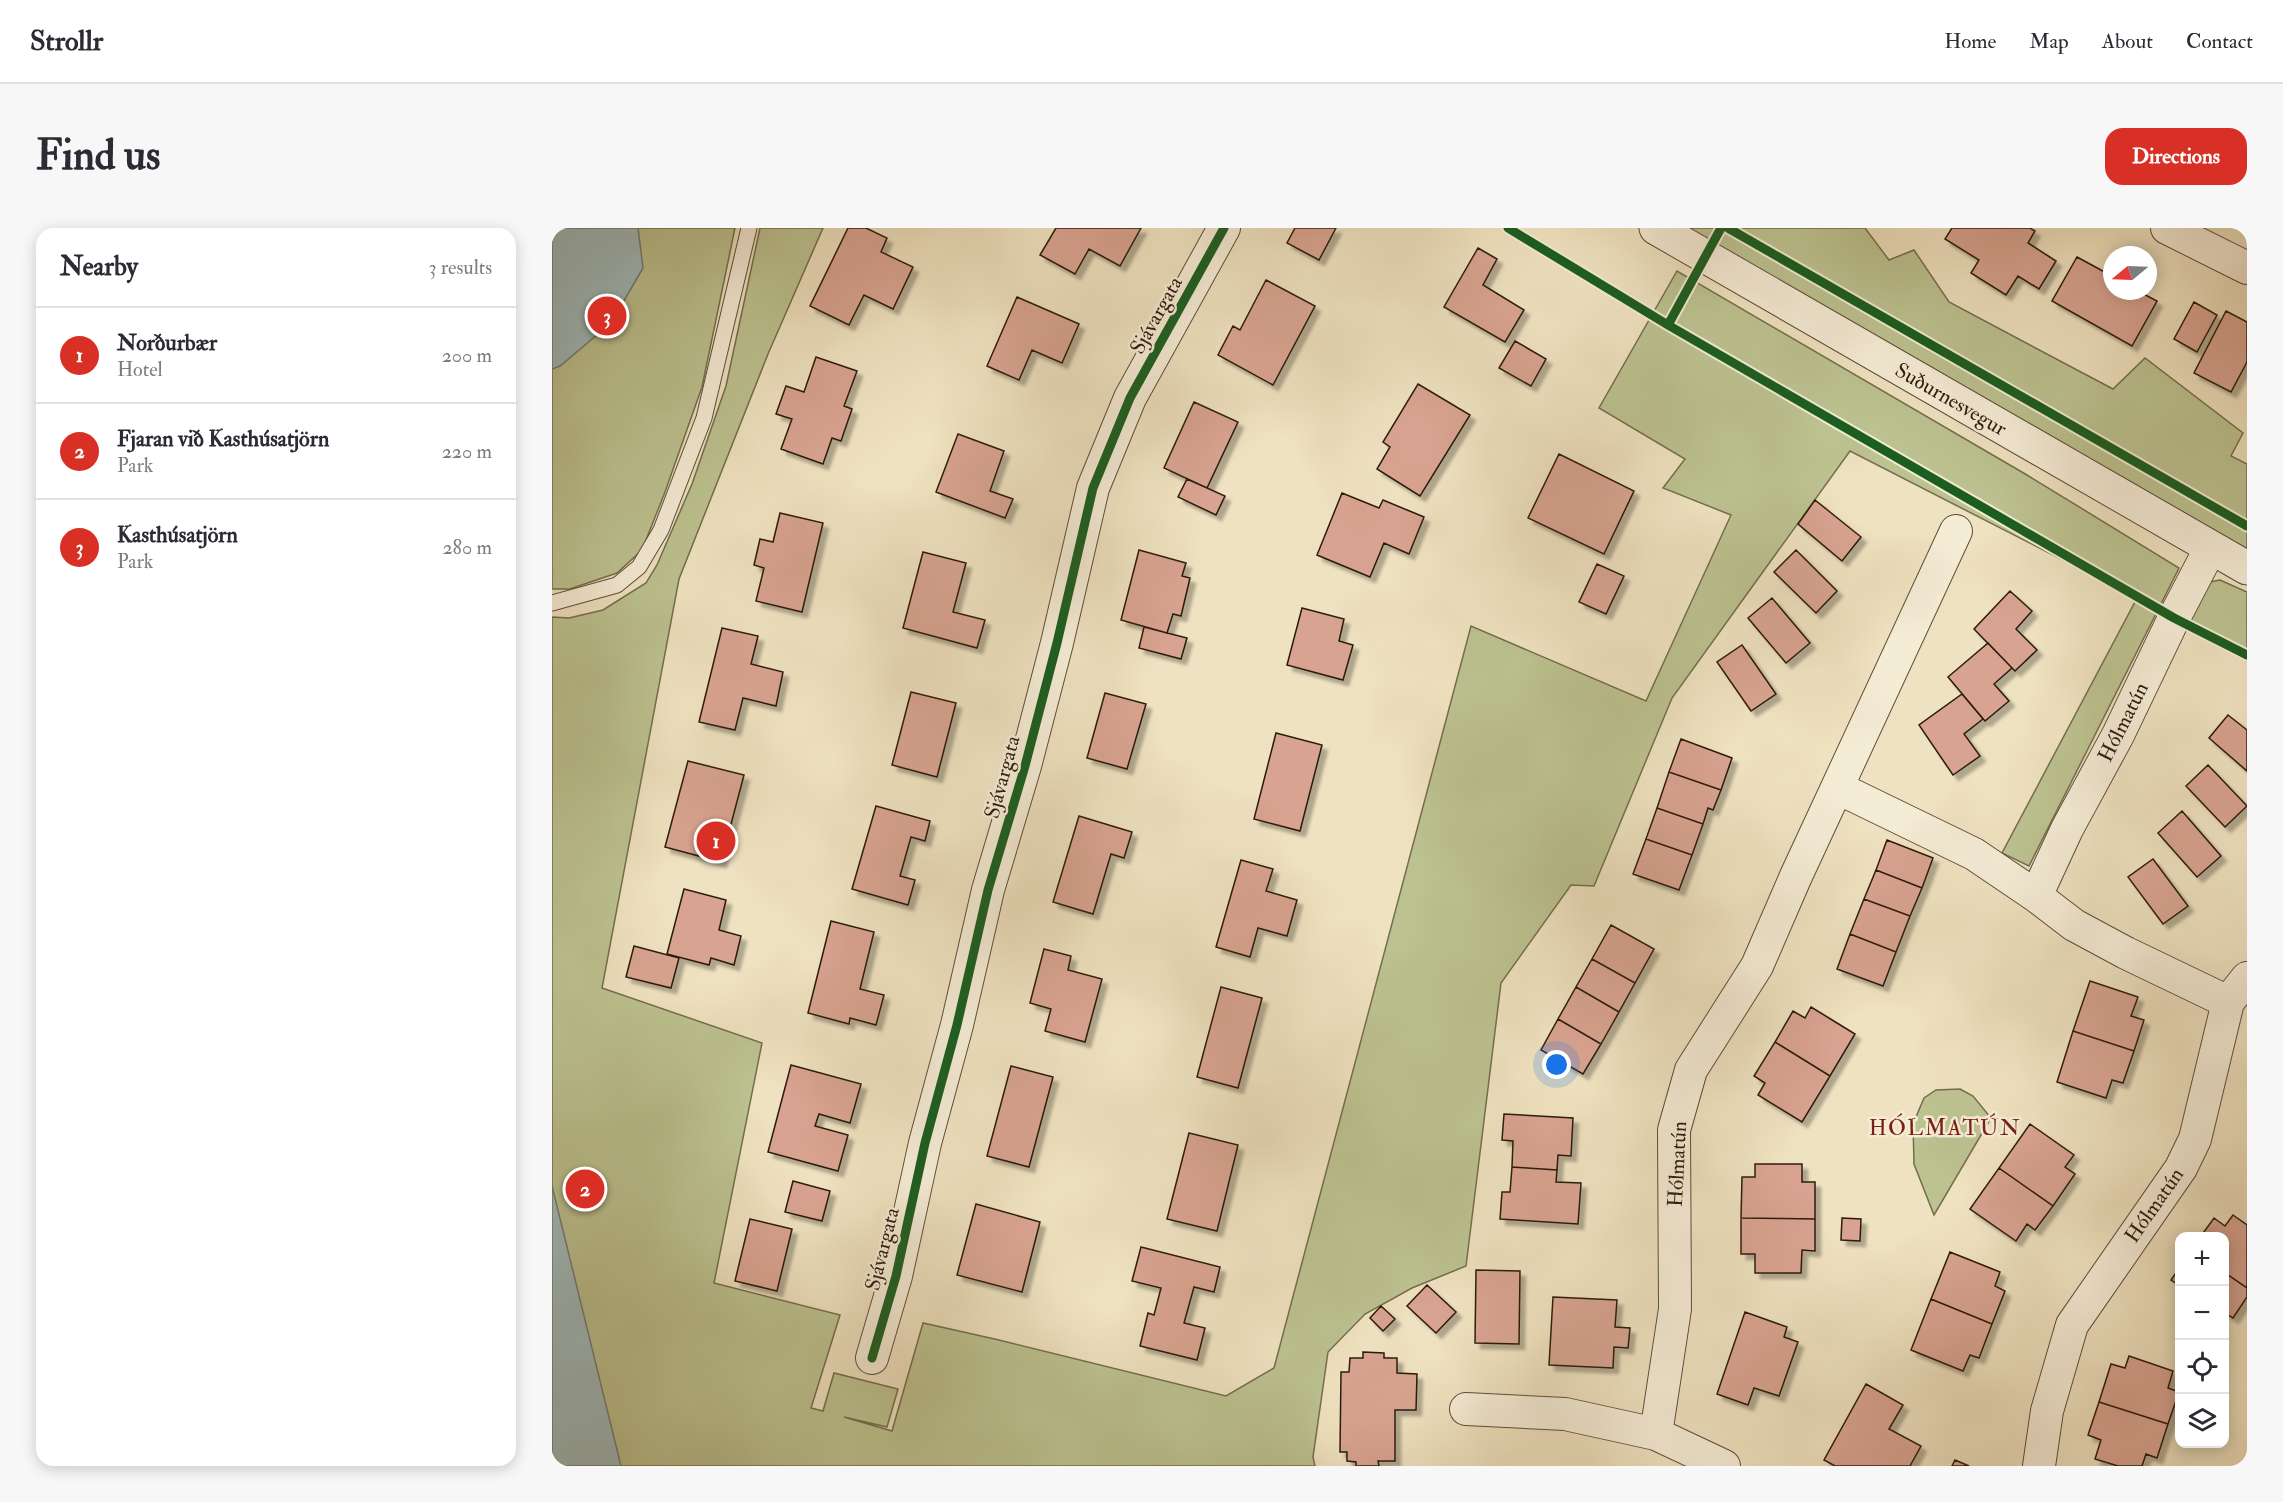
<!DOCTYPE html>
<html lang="en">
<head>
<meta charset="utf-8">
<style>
  body { margin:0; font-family:"IM FELL Double Pica",serif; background:#f7f7f7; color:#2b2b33 }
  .controls { position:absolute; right:18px; bottom:18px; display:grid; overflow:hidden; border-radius:12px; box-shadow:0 3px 15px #0003 }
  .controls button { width:54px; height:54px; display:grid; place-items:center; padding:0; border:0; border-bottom:2px solid #e1e1e2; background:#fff; color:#2b2b33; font:30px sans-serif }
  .compass { position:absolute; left:1551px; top:18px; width:54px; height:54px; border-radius:50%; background:#fff; box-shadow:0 3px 15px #0003; rotate:251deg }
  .you { position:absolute; left:1005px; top:837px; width:21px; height:21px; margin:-15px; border:4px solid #fff; border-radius:50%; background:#1a73e8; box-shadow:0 0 0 9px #1a73e833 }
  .badge { display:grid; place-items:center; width:39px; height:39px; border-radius:50%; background:#d93025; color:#fff; font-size:20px; font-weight:700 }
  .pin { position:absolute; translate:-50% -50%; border:3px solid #fff; box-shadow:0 2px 6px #0006 }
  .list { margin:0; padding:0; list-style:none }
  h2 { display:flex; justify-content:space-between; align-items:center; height:78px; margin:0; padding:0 24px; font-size:26px }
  h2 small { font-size:20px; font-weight:400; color:#7c7c81 }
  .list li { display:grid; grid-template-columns:39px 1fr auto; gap:18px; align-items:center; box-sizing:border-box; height:96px; padding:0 24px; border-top:2px solid #e1e1e2 }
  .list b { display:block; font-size:22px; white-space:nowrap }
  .list p { margin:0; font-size:20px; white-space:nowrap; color:#7c7c81 }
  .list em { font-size:20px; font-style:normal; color:#7c7c81 }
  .icon { flex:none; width:33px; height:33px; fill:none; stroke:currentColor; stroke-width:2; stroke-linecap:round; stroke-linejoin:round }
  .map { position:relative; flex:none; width:1695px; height:1238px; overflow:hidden; border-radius:18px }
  header { display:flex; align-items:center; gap:36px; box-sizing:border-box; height:84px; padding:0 30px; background:#fff; border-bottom:2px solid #e1e1e2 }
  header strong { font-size:28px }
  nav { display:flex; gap:33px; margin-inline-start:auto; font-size:21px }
  .intro { display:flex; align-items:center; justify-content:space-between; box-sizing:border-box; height:144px; padding:0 36px }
  h1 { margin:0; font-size:42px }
  .button { padding:15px 27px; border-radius:18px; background:#d93025; color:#fff; font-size:21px; font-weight:700 }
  main { display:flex; gap:36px; padding:0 36px }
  aside { flex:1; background:#fff; border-radius:18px; box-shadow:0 3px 15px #0003 }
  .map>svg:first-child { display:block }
  .green { fill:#bcc290; stroke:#746e4e; stroke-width:1.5 }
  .water { fill:#9fbbbd; stroke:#717b76; stroke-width:1.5 }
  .building { fill:#d8a390; stroke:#2c1b0c; stroke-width:1.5; filter:url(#shadow) }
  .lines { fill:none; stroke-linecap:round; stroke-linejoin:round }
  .service-casing { stroke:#5d4d39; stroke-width:17 }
  .minor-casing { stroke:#5d4d39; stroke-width:34 }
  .tertiary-casing { stroke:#5d4d39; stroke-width:35 }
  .service { stroke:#f5ecd6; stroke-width:15 }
  .minor { stroke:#f5ecd6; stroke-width:32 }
  .tertiary { stroke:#f5ecd6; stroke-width:33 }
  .cycleway-casing { stroke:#f5ecd6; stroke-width:13 }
  .cycleway { stroke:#1b5e20; stroke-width:9 }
  .labels { text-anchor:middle; stroke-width:5; stroke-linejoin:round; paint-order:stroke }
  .street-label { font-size:21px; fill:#2c1b0c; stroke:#f5ecd6 }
  .neighbourhood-label { font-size:22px; letter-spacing:1.5px; fill:#7a1f14; stroke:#f5ecd6 }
</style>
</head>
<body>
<header>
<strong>Strollr</strong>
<nav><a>Home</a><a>Map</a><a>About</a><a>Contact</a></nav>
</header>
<div class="intro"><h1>Find us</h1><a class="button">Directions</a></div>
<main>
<aside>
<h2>Nearby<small>3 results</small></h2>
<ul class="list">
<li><span class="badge">1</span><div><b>Norðurbær</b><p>Hotel</p></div><em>200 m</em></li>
<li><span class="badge">2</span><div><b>Fjaran við Kasthúsatjörn</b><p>Park</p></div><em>220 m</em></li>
<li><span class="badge">3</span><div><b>Kasthúsatjörn</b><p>Park</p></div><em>280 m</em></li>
</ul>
</aside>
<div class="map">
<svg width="1695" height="1238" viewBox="0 0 1695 1238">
  <defs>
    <filter id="shadow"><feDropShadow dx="5.5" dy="5.5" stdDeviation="1.5" flood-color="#0004"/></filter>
  </defs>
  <rect width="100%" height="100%" fill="#efe2c0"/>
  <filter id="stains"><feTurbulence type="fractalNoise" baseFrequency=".00333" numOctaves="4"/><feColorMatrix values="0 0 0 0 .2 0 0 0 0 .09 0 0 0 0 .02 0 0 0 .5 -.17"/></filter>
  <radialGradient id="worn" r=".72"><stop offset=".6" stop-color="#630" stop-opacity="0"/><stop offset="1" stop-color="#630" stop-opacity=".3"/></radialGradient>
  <path class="green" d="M 0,0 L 183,0 L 150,159 L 113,264 L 90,322 L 65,345 L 18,361 L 0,361 Z
    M 208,0 L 271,0 L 216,126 L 127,351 L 50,760 L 210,815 L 162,1055 L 288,1087 L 259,1180 L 271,1183 L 282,1145 L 346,1161 L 335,1199 L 292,1189 L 340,1203 L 371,1095 L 447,1112 L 674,1168 L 722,1140 L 919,398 L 1094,473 L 1179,287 L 1111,260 L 1133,231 L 1047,180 L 1125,43 L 1475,247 L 1627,340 L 1477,638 L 1450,625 L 1585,370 L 1298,223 L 1120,470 L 1042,658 L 1019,657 L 949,755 L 914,1038 L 860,1060 L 813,1086 L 776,1124 L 761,1229 L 763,1238 L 0,1238 L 0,389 L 17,390 L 51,382 L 94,355 L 105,337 L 140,256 L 174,158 Z
    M 1121,0 L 1313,0 L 1337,32 L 1362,22 L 1397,74 L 1561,161 L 1593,130 L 1691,205 L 1679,228 L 1695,236 L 1695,321 L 1563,245 Z
    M 1668,352 L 1695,364 L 1695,427 L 1636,396 L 1652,355 Z
    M 1408,861 L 1421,868 L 1439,890 L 1382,987 L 1362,936 L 1361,896 L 1372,870 L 1384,862 Z"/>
  <path class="water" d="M 0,0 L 86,0 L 91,40 L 59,95 L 8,138 L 0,141 Z
    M 0,957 L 1,962 L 69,1238 L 0,1238 Z"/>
  <path class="building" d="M 296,0 L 314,0 L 335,10 L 329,24 L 361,39 L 341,81 L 312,67 L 297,97 L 258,78 Z
    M 504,0 L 589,0 L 568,38 L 537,21 L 523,46 L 488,27 Z
    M 743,0 L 784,0 L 767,32 L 735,15 Z
    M 1400,0 L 1478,0 L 1483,3 L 1476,15 L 1504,33 L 1487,61 L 1466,48 L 1454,67 L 1419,45 L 1427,32 L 1393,11 Z
    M 926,20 L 945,31 L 931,57 L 972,82 L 953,114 L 892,79 Z
    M 1525,29 L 1560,48 L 1560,63 L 1586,63 L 1605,73 L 1580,118 L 1500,73 Z
    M 714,52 L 763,78 L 721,157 L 666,127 L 681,98 L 688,102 Z
    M 465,69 L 527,96 L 510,135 L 480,122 L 467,152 L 435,138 Z
    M 1642,74 L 1665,87 L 1645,124 L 1622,111 Z
    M 1674,83 L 1695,94 L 1695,134 L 1679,164 L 1642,145 Z
    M 963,113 L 994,131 L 979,158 L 947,140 Z
    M 264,129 L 305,143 L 292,178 L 300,181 L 289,213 L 280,210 L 271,236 L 229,221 L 240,191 L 224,186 L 234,158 L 252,164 Z
    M 866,156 L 918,187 L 868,268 L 825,241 L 838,219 L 831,214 Z
    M 642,174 L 686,194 L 655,260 L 612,240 Z
    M 406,206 L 452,223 L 438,263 L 461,271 L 453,290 L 384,264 Z
    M 1007,226 L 1082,263 L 1052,326 L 976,290 Z
    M 635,251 L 673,268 L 664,287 L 626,269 Z
    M 790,265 L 827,280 L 831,272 L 872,289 L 857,326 L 832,315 L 818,349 L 765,327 Z
    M 1263,272 L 1309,309 L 1290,333 L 1246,296 Z
    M 228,285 L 271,295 L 250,384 L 204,373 L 212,340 L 202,337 L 208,311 L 221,314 Z
    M 587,322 L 634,335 L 630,348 L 638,350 L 629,388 L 621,386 L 615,405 L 569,392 Z
    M 1244,322 L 1285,363 L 1264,385 L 1222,344 Z
    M 371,324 L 414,335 L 401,384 L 433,392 L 425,420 L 351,400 Z
    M 1045,336 L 1072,348 L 1054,386 L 1027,374 Z
    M 1458,363 L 1480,383 L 1464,401 L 1485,422 L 1463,443 L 1422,401 Z
    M 1220,370 L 1258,415 L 1234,435 L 1196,390 Z
    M 750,380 L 792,391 L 787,413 L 801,417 L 791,452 L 735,437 Z
    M 592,399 L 635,410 L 629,431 L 587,420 Z
    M 170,400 L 206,408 L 199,436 L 231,444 L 224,478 L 191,470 L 183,502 L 147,494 Z
    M 1436,415 L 1460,440 L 1442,456 L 1457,473 L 1433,493 L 1396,449 Z
    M 1190,417 L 1224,466 L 1199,483 L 1165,434 Z
    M 359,464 L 404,475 L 385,549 L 340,537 Z
    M 553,465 L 594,476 L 575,541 L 535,530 Z
    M 1410,466 L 1431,491 L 1412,506 L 1428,528 L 1401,547 L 1367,497 Z
    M 1676,487 L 1695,502 L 1695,543 L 1657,510 Z
    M 724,505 L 770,517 L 748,603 L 702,591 Z
    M 1129,511 L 1180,530 L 1169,562 L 1117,544 Z
    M 136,533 L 192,547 L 169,634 L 113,619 Z
    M 1656,537 L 1695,578 L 1673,599 L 1634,558 Z
    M 1117,544 L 1169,562 L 1161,582 L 1156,580 L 1151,596 L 1105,580 Z
    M 324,578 L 378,593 L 373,613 L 359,609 L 348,648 L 363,652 L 356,677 L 300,661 Z
    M 1105,580 L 1151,596 L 1140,627 L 1094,611 Z
    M 1630,583 L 1669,628 L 1645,649 L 1606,605 Z
    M 527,588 L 580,604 L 572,630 L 559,626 L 541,686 L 501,674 Z
    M 1094,611 L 1140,627 L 1127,662 L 1081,646 Z
    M 1335,612 L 1381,630 L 1370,660 L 1324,642 Z
    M 1601,631 L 1636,678 L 1611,696 L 1576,649 Z
    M 689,632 L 721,641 L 714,663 L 745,672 L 735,708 L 706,700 L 698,729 L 664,719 Z
    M 1324,642 L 1370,660 L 1358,688 L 1312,671 Z
    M 132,661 L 174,672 L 167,702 L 189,708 L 182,737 L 159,730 L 157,737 L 115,726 Z
    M 1312,671 L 1358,688 L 1344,724 L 1298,706 Z
    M 279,693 L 322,704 L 308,761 L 332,767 L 324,797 L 298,790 L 297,796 L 256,785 Z
    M 1059,697 L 1102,721 L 1083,755 L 1040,731 Z
    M 1298,706 L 1344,724 L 1331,758 L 1285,741 Z
    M 82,718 L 127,730 L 119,760 L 74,749 Z
    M 492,721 L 519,728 L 516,742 L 550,751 L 533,814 L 493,803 L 499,781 L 478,775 Z
    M 1040,731 L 1083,755 L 1067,784 L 1024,759 Z
    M 1538,753 L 1586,769 L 1579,788 L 1592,792 L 1582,823 L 1521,803 Z
    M 669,759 L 710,770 L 686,860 L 645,849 Z
    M 1024,759 L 1067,784 L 1049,816 L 1006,791 Z
    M 1259,779 L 1303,806 L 1278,848 L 1223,814 L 1241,783 L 1253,790 Z
    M 1006,791 L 1049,816 L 1031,846 L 989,822 Z
    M 1521,803 L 1582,823 L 1571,855 L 1560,852 L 1554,870 L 1505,854 Z
    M 1223,814 L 1278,848 L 1250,894 L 1206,867 L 1213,855 L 1202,848 Z
    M 239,837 L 309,856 L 298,895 L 267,886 L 263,898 L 296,907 L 286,943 L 216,924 Z
    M 459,838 L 501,849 L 477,939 L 435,928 Z
    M 952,886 L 1021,890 L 1019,928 L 1006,927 L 1005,942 L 960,939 L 961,913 L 950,912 Z
    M 1478,896 L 1522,927 L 1513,939 L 1523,946 L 1501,978 L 1447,940 Z
    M 637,905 L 686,917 L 665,1003 L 615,991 Z
    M 1203,936 L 1250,936 L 1250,954 L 1263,954 L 1263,991 L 1189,990 L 1190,949 L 1203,949 Z
    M 960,939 L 1005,942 L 1004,954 L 1029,955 L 1026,996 L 948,991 L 950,964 L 958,964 Z
    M 1447,940 L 1501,978 L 1483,1002 L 1475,996 L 1464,1013 L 1418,981 Z
    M 241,953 L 278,963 L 270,993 L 233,984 Z
    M 424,976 L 488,994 L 470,1064 L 405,1047 Z
    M 1681,987 L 1695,997 L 1695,1060 L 1672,1044 L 1672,1008 L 1649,1008 L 1662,990 L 1673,998 Z
    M 1189,990 L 1263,991 L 1263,1023 L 1250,1022 L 1249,1045 L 1203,1045 L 1203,1026 L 1189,1026 Z
    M 1290,990 L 1309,991 L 1308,1013 L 1289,1012 Z
    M 198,991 L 240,1001 L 225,1063 L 183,1053 Z
    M 589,1019 L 668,1039 L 662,1064 L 642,1059 L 632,1095 L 653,1100 L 645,1132 L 588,1118 L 596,1085 L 602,1087 L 609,1060 L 580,1053 Z
    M 1398,1024 L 1448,1044 L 1443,1058 L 1453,1063 L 1440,1096 L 1379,1071 Z
    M 1628,1039 L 1628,1058 L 1619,1052 Z
    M 924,1042 L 968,1043 L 967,1116 L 923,1115 Z
    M 1672,1044 L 1695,1060 L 1695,1069 L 1681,1090 L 1672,1084 Z
    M 875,1057 L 904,1084 L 884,1105 L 855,1078 Z
    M 1001,1069 L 1065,1072 L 1063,1099 L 1078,1100 L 1076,1120 L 1062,1119 L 1061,1140 L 997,1137 Z
    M 1379,1071 L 1440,1096 L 1427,1130 L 1418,1127 L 1411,1143 L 1359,1122 Z
    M 829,1078 L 843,1091 L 831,1103 L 818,1090 Z
    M 1193,1084 L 1235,1099 L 1232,1109 L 1246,1114 L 1227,1168 L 1202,1160 L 1196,1177 L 1165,1166 Z
    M 811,1124 L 832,1125 L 832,1130 L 845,1130 L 845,1145 L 865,1146 L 864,1182 L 843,1182 L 843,1233 L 826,1233 L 827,1238 L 804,1238 L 804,1234 L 795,1233 L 795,1224 L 788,1224 L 789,1144 L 797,1144 L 798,1130 L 811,1130 Z
    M 1577,1128 L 1621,1143 L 1616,1160 L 1627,1164 L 1616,1196 L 1547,1174 L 1559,1136 L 1573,1140 Z
    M 1314,1156 L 1351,1177 L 1337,1201 L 1369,1218 L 1358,1238 L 1283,1238 L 1272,1232 Z
    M 1547,1174 L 1616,1196 L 1605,1230 L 1594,1226 L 1590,1238 L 1566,1238 L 1543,1231 L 1549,1212 L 1536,1207 Z
    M 1403,1232 L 1417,1238 L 1400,1238 Z"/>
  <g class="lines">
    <g class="service-casing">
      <path id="service" d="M 0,375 L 65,357 L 87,339 L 109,302 L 152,190 L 197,0"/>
    </g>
    <g class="minor-casing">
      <path id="minor" d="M 1615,0 L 1695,40
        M 1286,560 L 1422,626 L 1484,668 L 1522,697 L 1574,725 L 1676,774
        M 1484,668 L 1515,601 L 1566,507 L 1622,390 L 1658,321
        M 320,1130 L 344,1048 L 373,915 L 405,797 L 436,662 L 473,538 L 505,415 L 541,260 L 578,170 L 672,0
        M 914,1181 L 1013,1186 L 1104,1206 L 1172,1238
        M 1104,1206 L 1123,1081 L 1122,902 L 1139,842 L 1205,738 L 1244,648 L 1404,303
        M 1487,1238 L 1495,1183 L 1520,1097 L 1629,940 L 1643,911 L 1676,774 L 1695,750"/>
    </g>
    <g class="tertiary-casing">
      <path id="tertiary" d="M 1104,0 L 1695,340"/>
    </g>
    <use href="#service" class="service"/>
    <use href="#minor" class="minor"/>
    <use href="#tertiary" class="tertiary"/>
    <g class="cycleway-casing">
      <path id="cycleway" d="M 956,0 L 1116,97 L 1622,390 L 1695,427
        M 1176,0 L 1695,298
        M 1116,97 L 1169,0
        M 320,1130 L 344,1048 L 373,915 L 405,797 L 436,662 L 473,538 L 505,415 L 541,260 L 578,170 L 672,0"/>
    </g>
    <use href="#cycleway" class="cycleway"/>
  </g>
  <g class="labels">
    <g class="street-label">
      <text transform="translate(604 87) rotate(-61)" y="7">Sjávargata</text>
      <text transform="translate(1399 171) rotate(30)" y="7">Suðurnesvegur</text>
      <text transform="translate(1571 494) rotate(-63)" y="7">Hólmatún</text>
      <text transform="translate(450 549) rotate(-75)" y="7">Sjávargata</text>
      <text transform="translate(1125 936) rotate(-87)" y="7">Hólmatún</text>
      <text transform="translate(1602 977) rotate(-55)" y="7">Hólmatún</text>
      <text transform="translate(330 1021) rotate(-76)" y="7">Sjávargata</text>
    </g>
    <g class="neighbourhood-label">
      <text x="1393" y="907">HÓLMATÚN</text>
    </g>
  </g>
  <rect width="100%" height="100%" filter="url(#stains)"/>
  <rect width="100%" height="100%" fill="url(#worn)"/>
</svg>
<div class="controls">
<button>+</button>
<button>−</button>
<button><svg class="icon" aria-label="locate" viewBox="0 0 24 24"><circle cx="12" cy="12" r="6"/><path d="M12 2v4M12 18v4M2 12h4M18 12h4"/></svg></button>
<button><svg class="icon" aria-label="layers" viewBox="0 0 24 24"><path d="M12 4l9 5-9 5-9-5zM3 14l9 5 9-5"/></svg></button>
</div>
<svg class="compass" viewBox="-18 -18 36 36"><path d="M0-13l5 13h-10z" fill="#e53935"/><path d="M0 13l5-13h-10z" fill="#7c7c81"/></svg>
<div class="you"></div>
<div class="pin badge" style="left:164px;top:613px">1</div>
<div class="pin badge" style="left:33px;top:961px">2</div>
<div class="pin badge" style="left:55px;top:88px">3</div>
</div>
</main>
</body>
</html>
